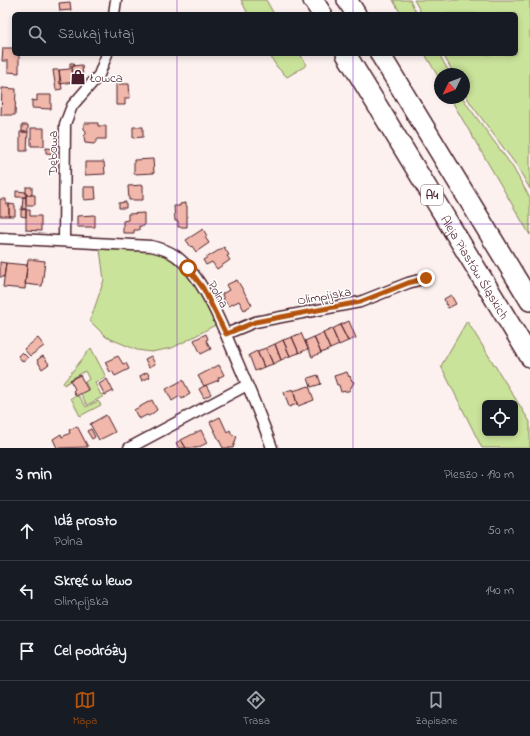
<!DOCTYPE html>
<html lang="pl">
<head>
<meta charset="utf-8">
<style>
  body { margin:0; font-family:"Indie Flower",sans-serif; background:#242831; color:#f1f3f6 }
  .controls { position:absolute; right:12px; bottom:12px; display:grid; overflow:hidden; border-radius:6px; box-shadow:0 2px 6px #0003 }
  .controls button { width:36px; height:36px; display:grid; place-items:center; padding:0; border:0; border-bottom:1px solid #363941; background:#171b24; color:#f1f3f6; font:20px sans-serif }
  .compass { position:absolute; left:434px; top:68px; width:36px; height:36px; border-radius:50%; background:#171b24; box-shadow:0 2px 6px #0003; rotate:227deg }
  .stop { position:absolute; width:12px; height:12px; margin:-9px; border:3px solid #b45309; border-radius:50%; background:#fff }
  .stop.end { background:#b45309; border-color:#fff; box-shadow:0 1px 4px #0008 }
  .list { margin:0; padding:0; list-style:none }
  h2 { display:flex; justify-content:space-between; align-items:center; height:52px; margin:0; padding:0 16px; font-size:17px }
  h2 small { font-size:13px; font-weight:400; color:#9ea1a6 }
  .list li { display:grid; grid-template-columns:26px 1fr auto; gap:12px; align-items:center; box-sizing:border-box; height:60px; padding:0 16px; border-top:1px solid #363941 }
  .list b { display:block; font-size:15px; white-space:nowrap }
  .list p { margin:0; font-size:13px; white-space:nowrap; color:#9ea1a6 }
  .list em { font-size:13px; font-style:normal; color:#9ea1a6 }
  .icon { flex:none; width:22px; height:22px; fill:none; stroke:currentColor; stroke-width:2; stroke-linecap:round; stroke-linejoin:round }
  .map { position:relative; flex:none; width:530px; height:448px; overflow:hidden }
  .search { position:absolute; background:#171b24; box-shadow:0 2px 6px #0003; left:12px; right:12px; top:12px; height:44px; display:flex; align-items:center; gap:10px; box-sizing:border-box; padding:0 14px; border-radius:6px; color:#9ea1a6; font-size:15px }
  .sheet { height:232px; background:#171b24 }
  nav { display:flex; justify-content:space-around; align-items:center; box-sizing:border-box; height:56px; border-top:1px solid #363941; background:#171b24; font-size:11px; color:#9ea1a6 }
  nav a { display:grid; justify-items:center; gap:2px }
  nav .on { color:#b45309 }
  .map>svg:first-child { display:block }
  .green { fill:#cae39a; stroke:#8a8162; fill-rule:evenodd }
  .building { fill:#f1b7aa; stroke:#4a1f2b }
  .lines { fill:none; stroke-linecap:round; stroke-linejoin:round }
  .minor-casing { stroke:#4a1f2b; stroke-width:13 }
  .motorway-casing { stroke:#4a1f2b; stroke-width:22 }
  .minor { stroke:#fff; stroke-width:10 }
  .motorway { stroke:#fff; stroke-width:19 }
  .route { stroke:#b45309; stroke-width:5 }
  .grid { fill:none; stroke:#7b2cbf; stroke-width:1; stroke-opacity:0.55 }
  .labels { text-anchor:middle; stroke-width:3; stroke-linejoin:round; paint-order:stroke }
  .shield { fill:#fff; stroke:#80626b; stroke-width:1 }
  .shield-label { font-size:12px; font-weight:bold; fill:#4a1f2b }
  .poi-label { font-size:13px; fill:#4a1f2b; stroke:#fff; text-anchor:start }
  .street-label { font-size:13px; fill:#4a1f2b; stroke:#fff }
</style>
</head>
<body>
<div class="map">
<svg width="530" height="448" viewBox="0 0 530 448">
  <rect width="100%" height="100%" fill="#fcf1ee"/>
  <filter id="ink" filterUnits="userSpaceOnUse"><feTurbulence type="fractalNoise" baseFrequency=".025" numOctaves="2"/><feDisplacementMap in="SourceGraphic" scale="8" xChannelSelector="R" yChannelSelector="G"/><feConvolveMatrix kernelMatrix="1 2 1 2 8 2 1 2 1" color-interpolation-filters="sRGB"/></filter>
  <g filter="url(#ink)">
    <path class="green" d="M 241,0 L 266,0 L 274,14 L 248,14 Z
      M 393,0 L 410,0 L 417,14 L 401,14 Z
      M 414,0 L 530,0 L 530,189 L 517,166 L 471,104 L 464,92 L 464,74 L 454,74 L 443,54 L 516,54 L 516,14 L 422,14 Z
      M 269,54 L 300,54 L 307,65 L 287,77 L 277,67 Z
      M 425,54 L 439,54 L 450,74 L 440,74 L 440,80 Z
      M 450,98 L 463,98 L 468,106 L 512,166 L 530,198 L 530,235 Z
      M 120,248 L 163,252 L 181,266 L 193,281 L 217,324 L 186,341 L 172,348 L 151,352 L 137,350 L 106,337 L 90,321 L 104,280 L 100,249 Z
      M 467,321 L 530,422 L 530,448 L 482,448 L 441,366 ZM 485,403 L 515,403 L 515,433 L 485,433 Z
      M 91,348 L 106,377 L 95,383 L 101,395 L 103,394 L 104,396 L 87,405 L 81,394 L 89,390 L 85,382 L 89,379 L 85,371 L 70,380 L 70,381 L 64,385 L 63,383 Z
      M 75,396 L 79,396 L 86,407 L 98,401 L 101,405 L 80,416 L 71,398 Z"/>
    <path class="building" d="M 70,2 L 71,10 L 60,11 L 59,3 Z
      M 3,48 L 14,48 L 14,54 L 19,54 L 19,73 L 8,72 L 8,61 L 2,61 Z
      M 70,63 L 74,63 L 75,66 L 72,66 L 73,82 L 60,84 L 59,70 L 70,69 Z
      M 82,65 L 83,77 L 79,82 L 73,82 L 72,66 Z
      M 53,70 L 59,70 L 62,89 L 56,90 Z
      M 116,84 L 129,84 L 130,98 L 125,98 L 125,105 L 116,105 Z
      M 2,88 L 16,89 L 15,115 L 1,115 Z
      M 37,95 L 51,95 L 51,109 L 32,108 L 32,100 L 37,101 Z
      M 84,123 L 98,123 L 98,126 L 106,126 L 106,139 L 98,139 L 94,144 L 85,143 L 84,136 L 86,134 L 86,131 L 84,129 Z
      M 22,125 L 28,125 L 28,132 L 22,132 Z
      M 133,127 L 143,127 L 143,137 L 133,138 Z
      M 31,128 L 44,128 L 44,146 L 31,146 Z
      M 20,132 L 28,132 L 27,151 L 20,151 Z
      M 46,148 L 56,149 L 56,154 L 46,153 Z
      M 153,159 L 154,173 L 134,174 L 134,160 Z
      M 85,162 L 104,162 L 105,174 L 85,175 Z
      M 143,185 L 143,200 L 129,200 L 128,186 Z
      M 26,187 L 32,187 L 32,195 L 26,195 Z
      M 84,187 L 95,187 L 96,199 L 84,200 Z
      M 16,191 L 26,192 L 26,197 L 16,197 Z
      M 26,195 L 35,195 L 35,205 L 26,205 Z
      M 23,197 L 26,197 L 26,209 L 22,210 Z
      M 0,199 L 6,199 L 6,204 L 9,204 L 9,216 L 0,216 Z
      M 126,202 L 126,208 L 119,208 L 119,203 Z
      M 186,203 L 186,206 L 187,206 L 187,227 L 178,227 L 178,221 L 175,221 L 174,206 L 180,206 L 180,204 Z
      M 9,204 L 15,205 L 15,216 L 9,216 Z
      M 21,209 L 26,209 L 26,217 L 21,216 Z
      M 26,210 L 30,210 L 30,216 L 41,216 L 41,231 L 26,230 Z
      M 144,213 L 144,226 L 139,226 L 139,230 L 134,230 L 134,233 L 123,233 L 123,221 L 128,220 L 128,214 Z
      M 95,215 L 95,227 L 77,227 L 77,216 Z
      M 203,229 L 207,236 L 205,237 L 209,243 L 196,252 L 192,246 L 191,247 L 186,240 Z
      M 224,247 L 229,255 L 227,256 L 230,260 L 217,269 L 212,262 L 206,265 L 203,260 Z
      M 28,259 L 45,261 L 42,286 L 25,284 Z
      M 0,262 L 6,263 L 4,277 L 0,277 Z
      M 6,263 L 27,265 L 25,289 L 3,287 Z
      M 237,280 L 252,305 L 244,310 L 239,301 L 229,306 L 224,300 L 222,294 L 229,290 L 226,285 Z
      M 451,295 L 456,304 L 448,308 L 444,299 Z
      M 349,321 L 356,338 L 348,341 L 340,325 Z
      M 340,325 L 348,341 L 339,345 L 332,329 Z
      M 332,329 L 339,345 L 330,349 L 323,333 Z
      M 301,333 L 308,349 L 299,353 L 292,337 Z
      M 323,333 L 330,349 L 321,353 L 314,337 Z
      M 206,334 L 208,339 L 206,340 L 211,349 L 201,354 L 194,340 Z
      M 292,337 L 299,353 L 290,356 L 283,340 Z
      M 314,337 L 321,353 L 312,357 L 305,341 Z
      M 38,338 L 44,346 L 30,356 L 24,349 Z
      M 283,340 L 290,356 L 281,360 L 275,344 Z
      M 275,344 L 281,360 L 273,364 L 266,348 Z
      M 266,348 L 273,364 L 264,367 L 257,351 Z
      M 257,351 L 264,367 L 255,371 L 249,355 Z
      M 22,352 L 28,358 L 23,362 L 18,356 Z
      M 43,356 L 49,364 L 42,369 L 37,360 Z
      M 118,356 L 123,364 L 126,363 L 129,369 L 115,376 L 112,371 L 110,372 L 105,362 Z
      M 151,356 L 155,364 L 149,367 L 145,359 Z
      M 219,365 L 224,375 L 218,378 L 219,380 L 204,386 L 198,376 Z
      M 147,372 L 150,377 L 142,381 L 140,376 Z
      M 347,372 L 349,377 L 350,376 L 352,381 L 354,382 L 349,391 L 347,391 L 341,392 L 339,385 L 337,385 L 334,376 Z
      M 80,375 L 88,390 L 76,396 L 73,391 L 75,389 L 70,380 Z
      M 318,375 L 321,384 L 311,387 L 308,378 Z
      M 107,379 L 113,391 L 105,395 L 99,384 Z
      M 183,380 L 190,394 L 182,399 L 180,396 L 172,401 L 166,389 Z
      M 206,385 L 211,394 L 204,398 L 199,389 Z
      M 309,386 L 314,400 L 298,406 L 293,391 Z
      M 293,389 L 297,404 L 289,407 L 284,392 Z
      M 152,400 L 157,410 L 149,416 L 147,415 L 139,419 L 134,410 Z
      M 106,415 L 115,432 L 99,440 L 90,424 Z
      M 220,417 L 227,432 L 230,430 L 232,435 L 237,436 L 233,448 L 223,448 L 210,422 Z
      M 77,426 L 88,447 L 57,448 L 53,439 L 61,434 L 62,437 L 70,433 L 69,430 Z
      M 91,429 L 95,437 L 92,439 L 87,431 Z
      M 201,430 L 207,443 L 197,448 L 186,448 L 181,440 Z
      M 181,440 L 186,448 L 179,448 L 176,443 Z"/>
    <g class="lines">
      <g class="minor-casing">
        <path id="minor" d="M 114,14 L 116,0
          M 0,238 L 151,246 C 161,248 168,250 176,256 C 205,278 224,331 238,363 C 250,391 262,419 272,448
          M 64,241 L 65,124 L 72,106 L 99,75 L 107,54
          M 226,334 L 255,322 L 360,302 L 408,283 L 426,278
          M 129,448 L 247,385"/>
      </g>
      <g class="motorway-casing">
        <g id="motorway">
          <path d="M 313,0 L 322,14"/>
          <path d="M 347,0 L 356,14"/>
          <path id="s1" d="M 346,54 L 530,357"/>
          <path d="M 380,54 L 530,301"/>
        </g>
      </g>
      <use href="#minor" class="minor"/>
      <use href="#motorway" class="motorway"/>
    </g>
  </g>
  <g class="lines" filter="url(#ink)">
    <path class="route" d="M 188,268 L 203,288 L 226,334 L 255,322 L 360,302 L 408,283 L 426,278"/>
  </g>
  <path class="grid" d="M 177,0 L 177,14M 353,0 L 353,14M 177,54 L 177,448M 353,54 L 353,448M 0,224 L 530,224"/>
  <defs>
    <g id="shop-bare" transform="scale(1.2)"><path d="M-5-2.5h2.3a2.7 3.5 0 0 1 5.4 0H5L5.5 6h-11ZM-1.5-2.5h3a1.5 2.3 0 0 0-3 0Z" fill="#4a1f2b" stroke="#fff" stroke-width="2.5" paint-order="stroke"/></g>
  </defs>
  <g fill-rule="evenodd">
    <use href="#shop-bare" x="78" y="77"/>
  </g>
  <g class="labels">
    <rect class="shield" x="421" y="185" width="22" height="20" rx="3"/>
    <g class="shield-label">
      <text x="432" y="199">A4</text>
    </g>
    <g class="poi-label">
      <text x="90" y="82">Łowca</text>
    </g>
    <g class="street-label">
      <text transform="translate(52 153) rotate(-90)" y="5">Dębowa</text>
      <text dy="5" stroke="none"><textPath href="#s1" startOffset="249">Aleja Piastów Śląskich</textPath></text>
      <text transform="translate(219 294) rotate(61)" y="5">Polna</text>
      <text transform="translate(324 295) rotate(-10)" y="5">Olimpijska</text>
    </g>
  </g>
</svg>
<div class="controls">
<button><svg class="icon" aria-label="locate" viewBox="0 0 24 24"><circle cx="12" cy="12" r="6"/><path d="M12 2v4M12 18v4M2 12h4M18 12h4"/></svg></button>
</div>
<svg class="compass" viewBox="-18 -18 36 36"><path d="M0-13l5 13h-10z" fill="#e53935"/><path d="M0 13l5-13h-10z" fill="#9ea1a6"/></svg>
<div class="stop" style="left:188px;top:268px"></div>
<div class="stop end" style="left:426px;top:278px"></div>
<div class="search"><svg class="icon" aria-label="search" viewBox="0 0 24 24"><circle cx="10" cy="10" r="6"/><path d="M15 15l6 6"/></svg>Szukaj tutaj</div>
</div>
<section class="sheet">
<h2>3 min<small>Pieszo · 190 m</small></h2>
<ul class="list">
<li><svg class="icon" aria-label="ahead" viewBox="0 0 24 24"><path d="M12 20V5M6 11l6-6 6 6"/></svg><div><b>Idź prosto</b><p>Polna</p></div><em>50 m</em></li>
<li><svg class="icon" aria-label="left" viewBox="0 0 24 24"><path d="M17 20v-9H6M10 6l-5 5 5 5"/></svg><div><b>Skręć w lewo</b><p>Olimpijska</p></div><em>140 m</em></li>
<li><svg class="icon" aria-label="arrive" viewBox="0 0 24 24"><path d="M6 21V4h12l-3 4 3 4H6"/></svg><div><b>Cel podróży</b></div></li>
</ul>
</section>
<nav>
<a class="on"><svg class="icon" aria-label="map" viewBox="0 0 24 24"><path d="M3 6l6-2 6 2 6-2v14l-6 2-6-2-6 2zM9 4v14M15 6v14"/></svg>Mapa</a>
<a><svg class="icon" aria-label="directions" viewBox="0 0 24 24"><path d="M12 3l9 9-9 9-9-9zM9 14v-3h6M13 9l2 2-2 2"/></svg>Trasa</a>
<a><svg class="icon" aria-label="saved" viewBox="0 0 24 24"><path d="M7 4h10v16l-5-4-5 4z"/></svg>Zapisane</a>
</nav>
</body>
</html>
